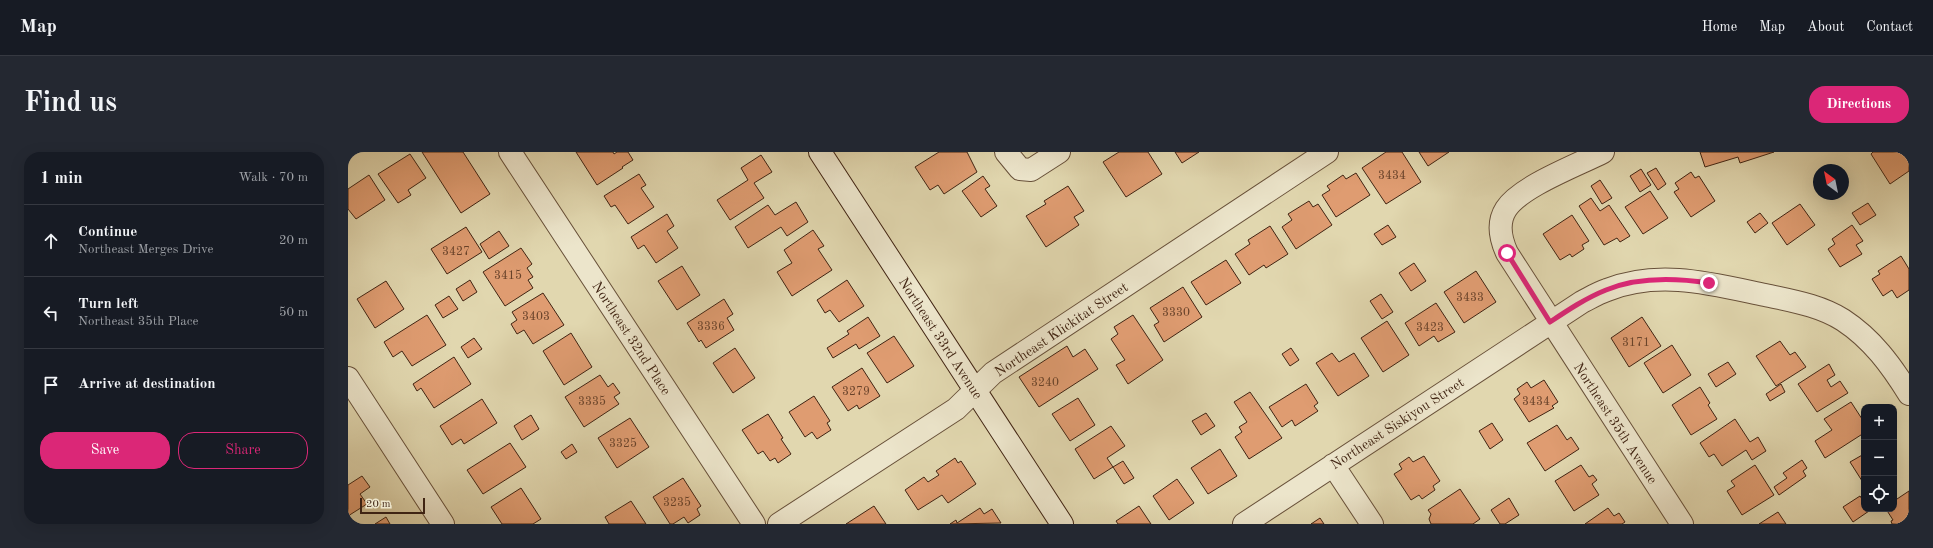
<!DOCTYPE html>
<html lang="en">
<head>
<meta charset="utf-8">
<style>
  body { margin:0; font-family:"Old Standard TT",serif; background:#242831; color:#f1f3f6 }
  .controls { position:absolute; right:12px; bottom:12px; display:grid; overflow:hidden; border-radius:8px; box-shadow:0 4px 16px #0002 }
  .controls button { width:36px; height:36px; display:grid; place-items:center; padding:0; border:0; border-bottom:1px solid #363941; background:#171b24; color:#f1f3f6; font:20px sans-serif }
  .compass { position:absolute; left:1465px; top:12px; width:36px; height:36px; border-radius:50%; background:#171b24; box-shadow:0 4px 16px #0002; rotate:327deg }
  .scale { position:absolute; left:12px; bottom:10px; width:65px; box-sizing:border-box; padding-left:4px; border:2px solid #402413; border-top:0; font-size:11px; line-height:14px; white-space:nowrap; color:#402413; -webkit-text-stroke:3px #ece5cb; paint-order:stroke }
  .stop { position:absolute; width:12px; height:12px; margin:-9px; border:3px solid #db2777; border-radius:50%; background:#fff }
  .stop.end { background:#db2777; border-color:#fff; box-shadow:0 1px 4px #0008 }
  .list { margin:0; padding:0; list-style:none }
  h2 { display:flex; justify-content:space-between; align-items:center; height:52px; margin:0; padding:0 16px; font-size:17px }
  h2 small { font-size:13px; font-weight:400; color:#9ea1a6 }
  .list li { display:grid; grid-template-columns:26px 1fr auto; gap:12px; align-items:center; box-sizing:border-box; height:72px; padding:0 16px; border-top:1px solid #363941 }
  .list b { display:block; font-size:15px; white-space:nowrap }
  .list p { margin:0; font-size:13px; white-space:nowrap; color:#9ea1a6 }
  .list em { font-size:13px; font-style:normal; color:#9ea1a6 }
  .actions { display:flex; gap:8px; padding:12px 16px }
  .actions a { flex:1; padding:9px 0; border:1px solid #db2777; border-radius:16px; text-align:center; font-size:14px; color:#db2777 }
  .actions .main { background:#db2777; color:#fff }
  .icon { flex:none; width:22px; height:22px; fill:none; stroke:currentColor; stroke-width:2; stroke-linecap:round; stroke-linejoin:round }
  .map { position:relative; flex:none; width:1561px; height:372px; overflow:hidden; border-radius:16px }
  header { display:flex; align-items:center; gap:24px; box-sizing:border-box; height:56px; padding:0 20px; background:#171b24; border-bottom:1px solid #363941 }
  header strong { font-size:19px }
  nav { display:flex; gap:22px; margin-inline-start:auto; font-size:14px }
  .intro { display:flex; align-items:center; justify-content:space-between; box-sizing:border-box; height:96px; padding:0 24px }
  h1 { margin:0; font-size:28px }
  .button { padding:10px 18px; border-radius:16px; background:#db2777; color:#fff; font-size:14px; font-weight:700 }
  main { display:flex; gap:24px; padding:0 24px }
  aside { flex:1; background:#171b24; border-radius:16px; box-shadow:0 4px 16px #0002 }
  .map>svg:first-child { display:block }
  .building { fill:#df9c71; stroke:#402413 }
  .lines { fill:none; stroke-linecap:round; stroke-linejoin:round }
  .minor-casing { stroke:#68513a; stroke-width:24 }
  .secondary-casing { stroke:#402413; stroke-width:24 }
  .minor { stroke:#ece5cb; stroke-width:22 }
  .secondary { stroke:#ece5cb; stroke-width:22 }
  .route { stroke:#db2777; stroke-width:5 }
  .labels { text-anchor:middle; stroke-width:3; stroke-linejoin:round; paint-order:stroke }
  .number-label { font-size:12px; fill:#68422a }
  .street-label { font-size:14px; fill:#402413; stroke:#ece5cb }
</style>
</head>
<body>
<header>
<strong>Map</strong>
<nav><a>Home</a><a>Map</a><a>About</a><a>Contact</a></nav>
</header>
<div class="intro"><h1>Find us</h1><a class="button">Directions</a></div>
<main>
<aside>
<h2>1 min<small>Walk · 70 m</small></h2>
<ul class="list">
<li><svg class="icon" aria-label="ahead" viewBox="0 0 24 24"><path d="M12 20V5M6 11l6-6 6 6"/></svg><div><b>Continue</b><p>Northeast Merges Drive</p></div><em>20 m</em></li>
<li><svg class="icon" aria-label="left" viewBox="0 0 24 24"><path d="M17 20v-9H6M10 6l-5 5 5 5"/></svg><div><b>Turn left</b><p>Northeast 35th Place</p></div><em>50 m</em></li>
<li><svg class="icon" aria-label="arrive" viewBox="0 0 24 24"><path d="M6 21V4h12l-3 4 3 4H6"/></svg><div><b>Arrive at destination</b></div></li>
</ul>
<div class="actions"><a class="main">Save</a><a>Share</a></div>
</aside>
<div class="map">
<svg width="1561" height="372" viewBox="0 0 1561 372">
  <rect width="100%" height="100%" fill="#e1d7af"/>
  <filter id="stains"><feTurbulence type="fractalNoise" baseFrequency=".005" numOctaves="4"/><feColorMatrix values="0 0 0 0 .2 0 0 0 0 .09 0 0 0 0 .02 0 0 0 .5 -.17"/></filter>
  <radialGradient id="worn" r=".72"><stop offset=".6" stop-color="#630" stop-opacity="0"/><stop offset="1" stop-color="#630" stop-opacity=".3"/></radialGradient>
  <path class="building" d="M 74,0 L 115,0 L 142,42 L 113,61 Z
    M 228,0 L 265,0 L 266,2 L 269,0 L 280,0 L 285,8 L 274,15 L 275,16 L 249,33 Z
    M 591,0 L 619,0 L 629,20 L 596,42 L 590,33 L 582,38 L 567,15 Z
    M 771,0 L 800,0 L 814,22 L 778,45 L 755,10 Z
    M 827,0 L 851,0 L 834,11 Z
    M 1038,0 L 1054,0 L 1073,30 L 1038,52 L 1014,16 Z
    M 1071,0 L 1101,0 L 1080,14 Z
    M 1352,0 L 1426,0 L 1392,11 L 1390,5 L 1357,15 Z
    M 1525,0 L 1561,0 L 1558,4 L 1561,8 L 1561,19 L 1542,32 L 1523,2 Z
    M 62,2 L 78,26 L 60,38 L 63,43 L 50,51 L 30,22 Z
    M 413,3 L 424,20 L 406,31 L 416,46 L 382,68 L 369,48 L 400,28 L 393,16 Z
    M 1308,16 L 1318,32 L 1310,38 L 1299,21 Z
    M 1293,17 L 1303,33 L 1292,40 L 1282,24 Z
    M 1343,20 L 1347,26 L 1351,24 L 1367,49 L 1343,65 L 1326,40 L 1331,37 L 1327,31 Z
    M 1008,21 L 1022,43 L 988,65 L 974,43 L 982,38 L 979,34 L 995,23 L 998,27 Z
    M 291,22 L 298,33 L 293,36 L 306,55 L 280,72 L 267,53 L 263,55 L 256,44 Z
    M 21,23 L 37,48 L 8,67 L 0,57 L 0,37 Z
    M 635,24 L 642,34 L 637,37 L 649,54 L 633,65 L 614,39 Z
    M 1252,28 L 1264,46 L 1254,52 L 1243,34 Z
    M 720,34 L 736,59 L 726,65 L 731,73 L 698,95 L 678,64 L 698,52 L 696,49 Z
    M 1302,39 L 1320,66 L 1295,82 L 1277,55 Z
    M 1243,46 L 1252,59 L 1261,53 L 1282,84 L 1272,90 L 1269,86 L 1256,93 L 1231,54 Z
    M 961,49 L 965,55 L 970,52 L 984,73 L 948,97 L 934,75 L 944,68 L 940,62 Z
    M 448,50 L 460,70 L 439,84 L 433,75 L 400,96 L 387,75 L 420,53 L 427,63 Z
    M 1520,51 L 1528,63 L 1512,73 L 1504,61 Z
    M 1452,52 L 1467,73 L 1439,93 L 1424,71 Z
    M 1412,61 L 1420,71 L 1407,81 L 1399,70 Z
    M 319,62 L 326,74 L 319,79 L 330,96 L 308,111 L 296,93 L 290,97 L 283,85 Z
    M 1224,63 L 1241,89 L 1234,93 L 1236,97 L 1224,105 L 1222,102 L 1212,108 L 1195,82 Z
    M 1040,73 L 1048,85 L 1034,93 L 1026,82 Z
    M 1504,73 L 1515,89 L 1508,93 L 1514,102 L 1492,115 L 1480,97 L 1487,92 L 1484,87 Z
    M 922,74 L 940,102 L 918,116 L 916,113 L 901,123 L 887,102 L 902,92 L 900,88 Z
    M 118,75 L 134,100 L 99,122 L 83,97 Z
    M 465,78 L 476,94 L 470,97 L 484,118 L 444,144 L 429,120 L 444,111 L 436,98 Z
    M 151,79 L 161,94 L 141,107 L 132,92 Z
    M 173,96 L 184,112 L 179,116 L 185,125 L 180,128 L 185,136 L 157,154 L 135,120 Z
    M 1553,104 L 1561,117 L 1561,138 L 1549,146 L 1544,138 L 1535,144 L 1524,127 L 1532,122 L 1530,119 Z
    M 878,108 L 893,131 L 858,153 L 843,130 Z
    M 1066,111 L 1078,129 L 1063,139 L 1051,121 Z
    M 334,114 L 352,143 L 329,158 L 310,129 Z
    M 1128,119 L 1148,150 L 1116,171 L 1096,140 Z
    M 122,128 L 129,140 L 115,149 L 108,137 Z
    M 499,128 L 516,154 L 491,170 L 482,158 L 477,161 L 469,148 Z
    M 38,129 L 56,157 L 27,176 L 9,147 Z
    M 835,135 L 854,165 L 816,190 L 806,173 L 811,170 L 802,156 Z
    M 195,141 L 216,173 L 185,192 L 176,178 L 169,182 L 163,172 L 169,168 L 164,160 Z
    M 1033,142 L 1045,160 L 1034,167 L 1022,149 Z
    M 101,144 L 110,157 L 95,166 L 87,153 Z
    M 376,147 L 385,162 L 379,166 L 386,178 L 358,196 L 353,188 L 351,190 L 339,171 Z
    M 1088,151 L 1107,180 L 1090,190 L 1086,184 L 1071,194 L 1057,171 Z
    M 79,163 L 98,193 L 64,214 L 54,199 L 45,205 L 36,190 Z
    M 785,163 L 815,208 L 780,232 L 768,213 L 777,208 L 763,187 L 770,182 L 766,175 Z
    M 520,165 L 532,184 L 511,197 L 508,192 L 485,206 L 479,196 L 501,182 L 499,179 Z
    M 1294,165 L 1313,194 L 1281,215 L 1263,186 Z
    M 1039,169 L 1061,203 L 1035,220 L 1013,186 Z
    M 223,181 L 244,215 L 216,233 L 195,199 Z
    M 546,184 L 566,214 L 539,231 L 519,201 Z
    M 126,186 L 134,197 L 120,206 L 113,195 Z
    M 1432,189 L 1442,203 L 1447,200 L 1458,215 L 1428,234 L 1408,204 Z
    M 1324,193 L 1343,223 L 1315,241 L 1296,211 Z
    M 719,194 L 725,205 L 737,197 L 750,217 L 691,255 L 671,225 Z
    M 387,196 L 407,226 L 385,241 L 365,211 Z
    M 943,196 L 951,208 L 942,214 L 934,202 Z
    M 984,201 L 991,210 L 1006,201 L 1021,224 L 990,244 L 968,211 Z
    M 106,205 L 123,232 L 86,256 L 73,236 L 69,239 L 65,232 Z
    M 1380,210 L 1388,222 L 1368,235 L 1360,222 Z
    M 1481,212 L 1487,223 L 1479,228 L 1483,235 L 1492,229 L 1500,241 L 1469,260 L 1450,232 Z
    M 514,216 L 532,244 L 511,257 L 509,253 L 500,259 L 484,235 Z
    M 252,223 L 260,235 L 265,231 L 272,241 L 266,245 L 271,252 L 236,275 L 217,245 Z
    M 1196,228 L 1210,250 L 1204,254 L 1206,256 L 1181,270 L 1166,247 L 1172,242 L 1169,237 L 1179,230 L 1183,236 Z
    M 958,232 L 970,251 L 966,254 L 970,259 L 947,274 L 944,268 L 934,275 L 921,255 Z
    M 1433,232 L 1437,240 L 1422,249 L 1418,242 Z
    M 1352,235 L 1362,251 L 1360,253 L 1369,267 L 1343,283 L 1324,253 Z
    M 902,240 L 934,286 L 901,307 L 887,285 L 894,280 L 891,275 L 899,270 L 886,250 Z
    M 466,244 L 482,269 L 479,271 L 483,278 L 469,287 L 464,280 L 457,285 L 441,260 Z
    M 730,246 L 747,273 L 722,289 L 704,262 Z
    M 134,247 L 149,271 L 116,292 L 113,287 L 104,293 L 92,274 Z
    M 1503,250 L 1516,270 L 1516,281 L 1477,306 L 1467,289 L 1484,278 L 1476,267 Z
    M 858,261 L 867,274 L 853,283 L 844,269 Z
    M 420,262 L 435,286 L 433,287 L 443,302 L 430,311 L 427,306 L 422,309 L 415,299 L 410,302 L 394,278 Z
    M 183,263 L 191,277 L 174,288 L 166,274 Z
    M 282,266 L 301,295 L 269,316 L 250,286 Z
    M 1387,267 L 1402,290 L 1410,285 L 1418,299 L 1404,308 L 1398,298 L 1374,314 L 1366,302 L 1361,305 L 1352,291 Z
    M 1144,271 L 1155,288 L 1142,297 L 1131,279 Z
    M 1209,273 L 1219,288 L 1223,285 L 1231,297 L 1197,319 L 1179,291 Z
    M 763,274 L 777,294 L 759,306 L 765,315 L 746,327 L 727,297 Z
    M 162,291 L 178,315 L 135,342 L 119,318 Z
    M 224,292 L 229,300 L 218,307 L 213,300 Z
    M 872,297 L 889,324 L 860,342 L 843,316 Z
    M 1516,302 L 1516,332 L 1502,310 Z
    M 1076,304 L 1092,329 L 1085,334 L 1087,338 L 1074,347 L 1071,343 L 1063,348 L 1046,322 L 1054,317 L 1051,312 L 1061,305 L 1065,310 Z
    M 607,306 L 610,311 L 613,309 L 628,332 L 600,351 L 594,343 L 570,358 L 557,338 L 576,325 L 580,330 L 591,323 L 588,319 Z
    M 1454,308 L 1459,316 L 1455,319 L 1458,324 L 1431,343 L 1426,335 L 1439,326 L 1435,321 Z
    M 775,309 L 786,326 L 776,332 L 765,315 Z
    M 1233,313 L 1241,325 L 1245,323 L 1249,328 L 1244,332 L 1251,343 L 1226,359 L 1207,329 Z
    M 1407,313 L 1426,343 L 1394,363 L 1379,339 L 1387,334 L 1383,329 Z
    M 14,324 L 22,335 L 12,342 L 19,352 L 0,364 L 0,333 Z
    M 335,326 L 353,354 L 349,357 L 352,363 L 340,371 L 336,365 L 325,372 L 322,372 L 305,345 Z
    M 829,327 L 846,351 L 821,368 L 805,344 Z
    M 173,336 L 193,367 L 185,372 L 154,372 L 143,355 Z
    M 1112,337 L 1132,367 L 1125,372 L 1083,372 L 1081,367 L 1083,362 L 1080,358 Z
    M 1561,339 L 1561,372 L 1544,372 L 1543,369 L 1545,368 L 1538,357 L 1546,357 L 1546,349 Z
    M 1512,344 L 1516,350 L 1516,357 L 1520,357 L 1521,359 L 1505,370 L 1495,355 Z
    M 1161,346 L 1171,363 L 1157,372 L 1152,372 L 1143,358 Z
    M 283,349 L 298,372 L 261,372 L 257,365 Z
    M 526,354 L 538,372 L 498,372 Z
    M 791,354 L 803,372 L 770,372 L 768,369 Z
    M 632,356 L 636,362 L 644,357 L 653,371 L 602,372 L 608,368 L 609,371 Z
    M 1260,356 L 1266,364 L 1271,361 L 1277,370 L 1274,372 L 1237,372 Z
    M 1430,360 L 1438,372 L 1411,372 Z
    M 38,365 L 42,372 L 27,372 Z
    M 972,366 L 976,372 L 963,372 Z"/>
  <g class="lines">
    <g class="minor-casing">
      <path id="minor" d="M 162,0 L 406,372
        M 658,0 L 672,17 L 683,18 L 711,0
        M 1255,0 C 1230,13 1173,34 1158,57 C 1149,71 1153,88 1159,101 L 1334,372
        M 0,226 L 95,372
        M 985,313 L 1024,372
        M 431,372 L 608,257 L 645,221 L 979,0
        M 896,372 L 1234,150 C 1242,146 1250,141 1259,138 C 1311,117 1365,132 1417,143 C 1444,149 1471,153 1495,168 C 1524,187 1543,213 1561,242"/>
    </g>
    <g class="secondary-casing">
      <path id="secondary" d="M 472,0 L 714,372"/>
    </g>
    <use href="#minor" class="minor"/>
    <use href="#secondary" class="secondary"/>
  </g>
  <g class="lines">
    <path class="route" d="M 1159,101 L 1202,170 C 1220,158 1238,146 1258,138 C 1289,125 1328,126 1361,131"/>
  </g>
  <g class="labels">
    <g class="number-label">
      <text x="1044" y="27">3434</text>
      <text x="108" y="103">3427</text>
      <text x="160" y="127">3415</text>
      <text x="1122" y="149">3433</text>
      <text x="828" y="164">3330</text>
      <text x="188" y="168">3403</text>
      <text x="363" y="178">3336</text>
      <text x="1082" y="179">3423</text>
      <text x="1288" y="194">3171</text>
      <text x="697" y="234">3240</text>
      <text x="508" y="243">3279</text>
      <text x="244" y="253">3335</text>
      <text x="1188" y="253">3434</text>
      <text x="275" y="295">3325</text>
      <text x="329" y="354">3235</text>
    </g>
    <g class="street-label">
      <text transform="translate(713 177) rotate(-34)" y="5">Northeast Klickitat Street</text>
      <text transform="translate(284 186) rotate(57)" y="5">Northeast 32nd Place</text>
      <text transform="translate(593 186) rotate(57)" y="5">Northeast 33rd Avenue</text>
      <text transform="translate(1049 271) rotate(-33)" y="5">Northeast Siskiyou Street</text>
      <text transform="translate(1268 271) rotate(57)" y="5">Northeast 35th Avenue</text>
    </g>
  </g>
  <rect width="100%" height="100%" filter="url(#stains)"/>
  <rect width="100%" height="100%" fill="url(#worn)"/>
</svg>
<div class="controls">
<button>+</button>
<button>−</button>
<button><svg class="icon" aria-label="locate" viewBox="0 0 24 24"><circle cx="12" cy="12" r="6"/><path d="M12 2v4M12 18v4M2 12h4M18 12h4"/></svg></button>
</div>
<svg class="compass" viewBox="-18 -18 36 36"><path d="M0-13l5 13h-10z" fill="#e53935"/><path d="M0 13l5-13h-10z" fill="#9ea1a6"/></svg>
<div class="scale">20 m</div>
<div class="stop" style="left:1159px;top:101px"></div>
<div class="stop end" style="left:1361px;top:131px"></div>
</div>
</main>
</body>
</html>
